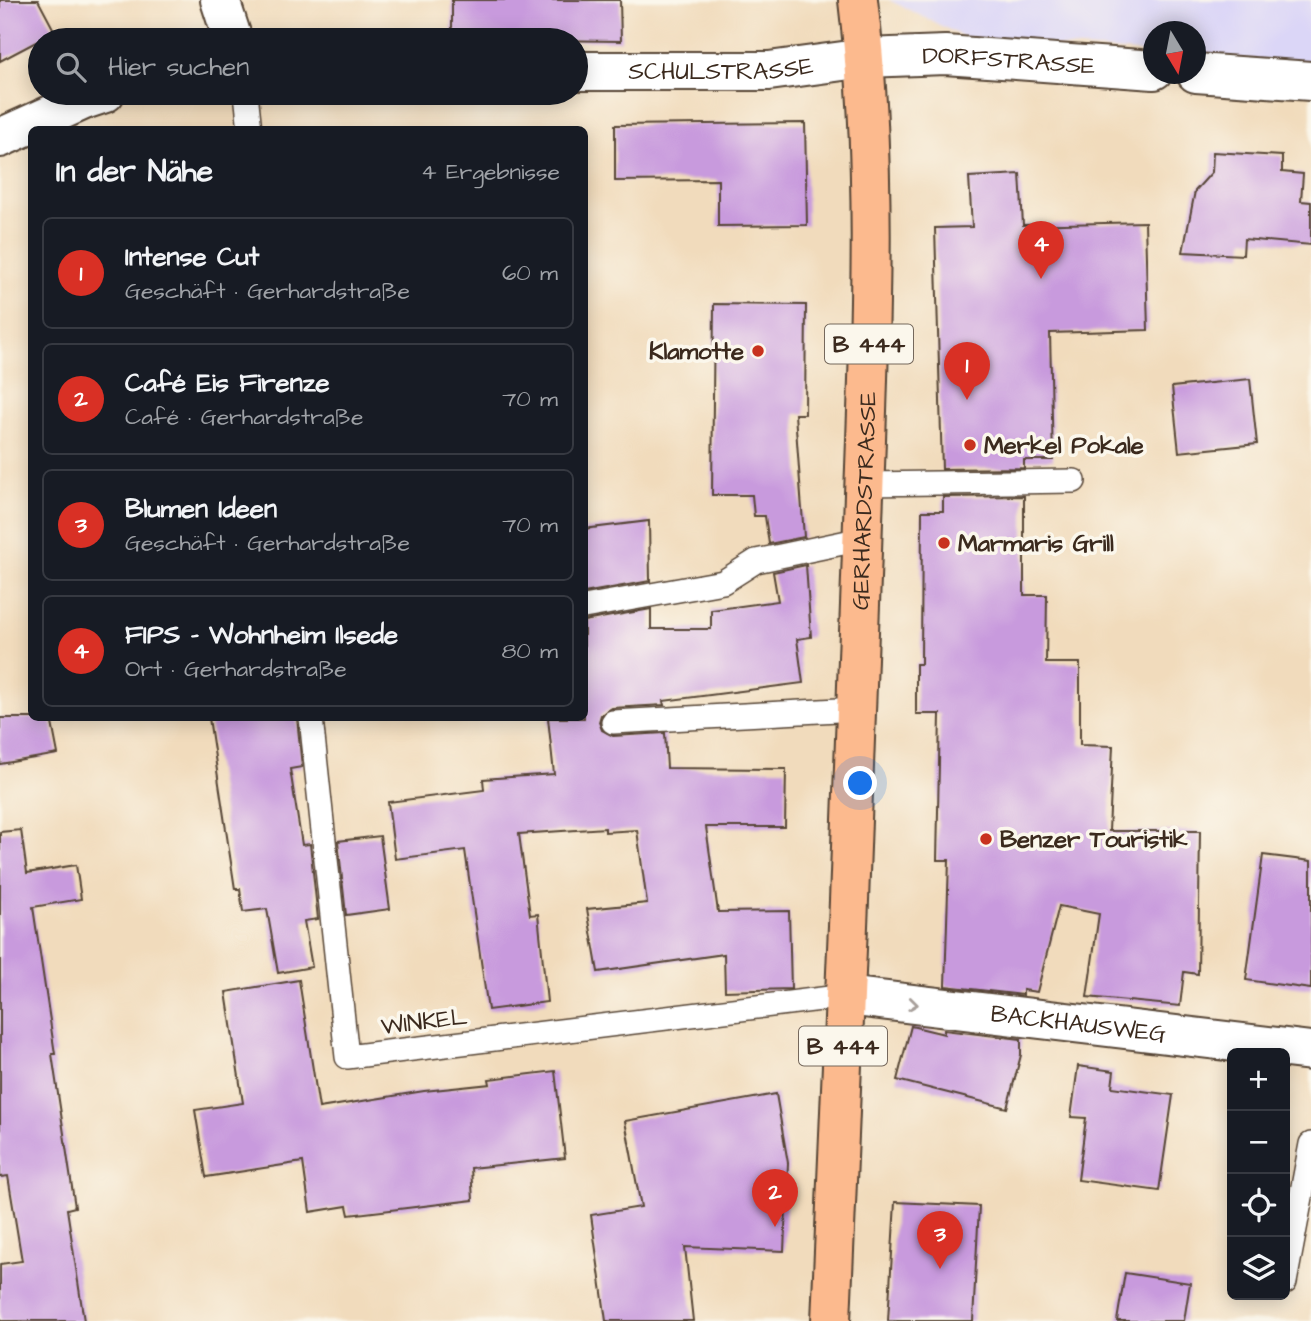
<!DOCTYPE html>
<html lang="de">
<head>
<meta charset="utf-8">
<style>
  body { margin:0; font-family:"Architects Daughter",sans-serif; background:#20242c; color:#f1f3f6 }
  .controls { position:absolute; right:21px; bottom:21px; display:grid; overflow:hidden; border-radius:10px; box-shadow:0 4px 18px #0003 }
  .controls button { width:63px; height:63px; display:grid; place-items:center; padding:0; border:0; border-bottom:2px solid #363941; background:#171b24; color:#f1f3f6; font:35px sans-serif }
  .compass { position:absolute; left:1143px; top:21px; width:63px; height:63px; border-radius:50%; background:#171b24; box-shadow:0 4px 18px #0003; rotate:170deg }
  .you { position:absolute; left:861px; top:784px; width:24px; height:24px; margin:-18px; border:5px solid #fff; border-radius:50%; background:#1a73e8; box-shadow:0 0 0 10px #1a73e833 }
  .badge { display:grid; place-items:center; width:46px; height:46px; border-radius:50%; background:#d93025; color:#fff; font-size:23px; font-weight:700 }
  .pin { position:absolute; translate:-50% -58px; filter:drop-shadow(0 2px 4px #0008) }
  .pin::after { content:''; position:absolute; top:37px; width:24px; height:21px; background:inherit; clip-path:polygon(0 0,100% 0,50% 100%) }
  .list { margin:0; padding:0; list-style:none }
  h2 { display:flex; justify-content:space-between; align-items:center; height:91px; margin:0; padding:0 28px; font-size:30px }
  h2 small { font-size:23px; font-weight:400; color:#9ea1a6 }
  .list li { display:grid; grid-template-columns:46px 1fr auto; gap:21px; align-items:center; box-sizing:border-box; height:112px; margin:0 14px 14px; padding:0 14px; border:2px solid #363941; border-radius:10px }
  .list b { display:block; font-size:26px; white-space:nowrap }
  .list p { margin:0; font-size:23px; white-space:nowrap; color:#9ea1a6 }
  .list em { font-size:23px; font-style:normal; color:#9ea1a6 }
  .icon { flex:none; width:38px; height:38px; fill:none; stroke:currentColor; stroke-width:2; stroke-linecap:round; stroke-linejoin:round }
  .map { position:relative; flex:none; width:1311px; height:1321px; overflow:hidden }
  .search { position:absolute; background:#171b24; box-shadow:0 4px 18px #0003; left:28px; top:28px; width:560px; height:77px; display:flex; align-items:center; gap:18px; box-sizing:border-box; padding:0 24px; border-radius:38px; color:#9ea1a6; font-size:26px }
  .panel { position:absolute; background:#171b24; box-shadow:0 4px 18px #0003; left:28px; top:126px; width:560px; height:595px; border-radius:10px }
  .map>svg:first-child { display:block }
  .built { fill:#dbd6f7 }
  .building { fill:#c89add }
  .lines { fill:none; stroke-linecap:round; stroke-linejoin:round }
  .service-casing { stroke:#564536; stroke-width:26 }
  .minor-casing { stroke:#564536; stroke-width:42 }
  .primary-casing { stroke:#564536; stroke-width:42 }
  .service { stroke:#fff; stroke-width:23 }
  .minor { stroke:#fff; stroke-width:38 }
  .primary { stroke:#fcba8e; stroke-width:38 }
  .oneway { stroke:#a79f9a }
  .poi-dot { fill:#c8321e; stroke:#fbf7ec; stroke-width:2.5 }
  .labels { text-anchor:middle; stroke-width:7; stroke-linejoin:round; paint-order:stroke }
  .shield { fill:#fbf7ec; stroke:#75685c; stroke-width:2 }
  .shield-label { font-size:23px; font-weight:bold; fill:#3b2a1e }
  .street-label { font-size:24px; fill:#3b2a1e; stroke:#fbf7ec }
  .poi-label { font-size:24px; font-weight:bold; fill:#3b2a1e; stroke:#fbf7ec; text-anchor:start }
</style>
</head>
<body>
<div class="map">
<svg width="1311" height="1321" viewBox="0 0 1311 1321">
  <rect width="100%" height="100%" fill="#fbf7ec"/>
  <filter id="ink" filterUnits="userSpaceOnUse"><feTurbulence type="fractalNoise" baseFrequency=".0143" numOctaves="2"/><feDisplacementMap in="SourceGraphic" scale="14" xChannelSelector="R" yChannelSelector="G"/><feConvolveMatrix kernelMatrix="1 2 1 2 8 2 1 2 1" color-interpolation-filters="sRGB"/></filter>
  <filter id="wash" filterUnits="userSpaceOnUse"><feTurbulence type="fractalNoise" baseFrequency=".00686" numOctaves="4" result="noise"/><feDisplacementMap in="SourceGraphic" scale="28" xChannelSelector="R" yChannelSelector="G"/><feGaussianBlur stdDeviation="1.57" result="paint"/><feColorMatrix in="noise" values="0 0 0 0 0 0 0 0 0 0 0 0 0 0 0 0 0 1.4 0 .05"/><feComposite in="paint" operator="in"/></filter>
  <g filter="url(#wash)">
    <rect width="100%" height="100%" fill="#f1dbbc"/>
    <path class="built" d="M 889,0 L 1311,0 L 1311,64 L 1196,56 L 1196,32 L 1154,32 L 1153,53 L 970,40 Z"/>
    <g id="blocks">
      <path class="building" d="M 0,0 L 38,0 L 55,32 L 0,61 Z
        M 452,0 L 620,0 L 621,41 L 452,39 Z
        M 805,123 L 807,225 L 718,226 L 718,180 L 615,181 L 615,125 Z
        M 1213,152 L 1282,156 L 1282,172 L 1303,174 L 1301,201 L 1311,202 L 1311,245 L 1244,239 L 1243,255 L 1183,252 L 1195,191 L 1212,172 Z
        M 1020,174 L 1023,225 L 1145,222 L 1148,330 L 1050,333 L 1053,460 L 1024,460 L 1024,468 L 942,469 L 935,228 L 972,227 L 969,177 Z
        M 714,304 L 806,305 L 805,414 L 795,414 L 804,537 L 769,544 L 765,516 L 754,516 L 752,495 L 712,495 Z
        M 1250,379 L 1257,444 L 1179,452 L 1172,387 Z
        M 1024,496 L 1024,595 L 1047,595 L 1046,663 L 1080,663 L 1080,745 L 1113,746 L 1109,831 L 1200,831 L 1198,974 L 1184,972 L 1180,1006 L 1087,997 L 1099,914 L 1059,906 L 1037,992 L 1023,990 L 1023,995 L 945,986 L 949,860 L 937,860 L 940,714 L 916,714 L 916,664 L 921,664 L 922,511 L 943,511 L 943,497 Z
        M 649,521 L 650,581 L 584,593 L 584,529 Z
        M 806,565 L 811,637 L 797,639 L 803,683 L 663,701 L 664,705 L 612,708 L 601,715 L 599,722 L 602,730 L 613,736 L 665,733 L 667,768 L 786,769 L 785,827 L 706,827 L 718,912 L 789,911 L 791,989 L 725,991 L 724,954 L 598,972 L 587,909 L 647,903 L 637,830 L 605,832 L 605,828 L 519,834 L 530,915 L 538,914 L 547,1002 L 488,1010 L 465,850 L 395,859 L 388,802 L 484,790 L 483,779 L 554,774 L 548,718 L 584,718 L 584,621 L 651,609 L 651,629 L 711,629 L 711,610 L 778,601 L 773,572 Z
        M 0,718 L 51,718 L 58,754 L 0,764 Z
        M 209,718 L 297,718 L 302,767 L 290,769 L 302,845 L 310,844 L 318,919 L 304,921 L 312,967 L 278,973 L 267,909 L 243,912 L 240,889 L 235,889 Z
        M 21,830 L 27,873 L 76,865 L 81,899 L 33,907 L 55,1054 L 52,1054 L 75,1207 L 67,1209 L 84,1321 L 0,1321 L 0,1264 L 22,1261 L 8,1176 L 0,1177 L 0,832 Z
        M 380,836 L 390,909 L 346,915 L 338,841 Z
        M 1263,855 L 1311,861 L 1311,989 L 1246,980 Z
        M 299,980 L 319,1108 L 424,1091 L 490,1084 L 489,1079 L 555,1071 L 565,1158 L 471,1168 L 473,1200 L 349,1215 L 347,1206 L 310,1212 L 303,1162 L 206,1177 L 195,1110 L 243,1103 L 226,992 Z
        M 911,1026 L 944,1034 L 944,1030 L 1021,1039 L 1021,1055 L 1007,1108 L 897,1080 Z
        M 1078,1066 L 1114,1071 L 1112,1087 L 1173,1095 L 1159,1191 L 1078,1180 L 1086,1118 L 1071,1117 Z
        M 776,1094 L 788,1163 L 784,1251 L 685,1247 L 693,1321 L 606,1321 L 591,1215 L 641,1207 L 625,1121 Z
        M 895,1202 L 979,1206 L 973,1321 L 888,1321 Z
        M 1125,1273 L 1190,1283 L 1184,1321 L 1117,1321 Z"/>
    </g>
  </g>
  <g filter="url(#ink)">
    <use href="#blocks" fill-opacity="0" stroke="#564536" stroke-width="2"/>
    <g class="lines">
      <g class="service-casing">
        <path id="service" d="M 246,93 L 250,130
          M 866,484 L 1074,481
          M 584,607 L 723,582 L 756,561 L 862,539
          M 311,718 L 347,1057 L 846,996
          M 613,722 L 857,709
          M 1285,1282 L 1311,1144"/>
      </g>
      <g class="minor-casing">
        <g id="minor">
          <path d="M 220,0 L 233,40"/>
          <path id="s1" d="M 576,71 L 769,71 L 865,58 L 945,55 L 1154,70"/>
          <path d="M 1196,73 L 1311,81"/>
          <path d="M 0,138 L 84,100 L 105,93"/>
          <path id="s2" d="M 846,996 L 1311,1051"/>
        </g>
      </g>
      <g class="primary-casing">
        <g id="primary">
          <path id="s3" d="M 831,1321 C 843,1064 853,808 862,551 C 868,367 880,183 858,0"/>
        </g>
      </g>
      <use href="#service" class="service"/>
      <use href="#minor" class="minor"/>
      <use href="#primary" class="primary"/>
    </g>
    <defs><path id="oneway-chevron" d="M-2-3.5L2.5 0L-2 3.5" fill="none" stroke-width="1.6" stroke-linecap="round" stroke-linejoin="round" transform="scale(1.75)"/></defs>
    <use class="oneway" href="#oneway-chevron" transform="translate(913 1004) rotate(7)"/>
  </g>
  <g class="poi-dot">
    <circle cx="758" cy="351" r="7"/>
    <circle cx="970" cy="445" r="7"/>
    <circle cx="944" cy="543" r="7"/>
    <circle cx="986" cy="839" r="7"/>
  </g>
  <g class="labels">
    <g class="shield">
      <rect x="825" y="324.5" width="88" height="39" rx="5"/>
      <rect x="799" y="1026.5" width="88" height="39" rx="5"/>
    </g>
    <g class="shield-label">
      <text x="869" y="352">B 444</text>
      <text x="843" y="1054">B 444</text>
    </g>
    <g class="street-label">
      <text dy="8" stroke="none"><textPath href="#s1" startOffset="434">DORFSTRASSE</textPath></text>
      <text dy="8" stroke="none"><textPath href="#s1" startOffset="145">SCHULSTRASSE</textPath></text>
      <text dy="8" stroke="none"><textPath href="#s3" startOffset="821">GERHARDSTRASSE</textPath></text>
      <text transform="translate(424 1021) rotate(-7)" y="8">WINKEL</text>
      <text dy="8" stroke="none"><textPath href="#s2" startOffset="234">BACKHAUSWEG</textPath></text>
    </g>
    <g class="poi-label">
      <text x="744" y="359" text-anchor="end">Klamotte</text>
      <text x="984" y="453">Merkel Pokale</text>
      <text x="958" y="551">Marmaris Grill</text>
      <text x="1000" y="847">Benzer Touristik</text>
    </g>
  </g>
</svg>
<div class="controls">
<button>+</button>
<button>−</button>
<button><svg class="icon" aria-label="locate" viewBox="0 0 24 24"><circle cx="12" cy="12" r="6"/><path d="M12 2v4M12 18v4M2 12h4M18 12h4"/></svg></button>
<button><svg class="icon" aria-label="layers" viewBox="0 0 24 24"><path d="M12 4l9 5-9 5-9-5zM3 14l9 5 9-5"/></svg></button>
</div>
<svg class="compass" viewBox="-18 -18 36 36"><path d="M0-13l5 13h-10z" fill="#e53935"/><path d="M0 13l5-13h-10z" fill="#9ea1a6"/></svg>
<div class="you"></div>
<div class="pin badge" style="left:967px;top:400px">1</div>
<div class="pin badge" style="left:775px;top:1227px">2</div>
<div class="pin badge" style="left:940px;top:1269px">3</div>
<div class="pin badge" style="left:1041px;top:279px">4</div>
<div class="search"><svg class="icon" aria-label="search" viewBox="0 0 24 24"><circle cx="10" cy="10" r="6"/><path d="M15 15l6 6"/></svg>Hier suchen</div>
<section class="panel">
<h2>In der Nähe<small>4 Ergebnisse</small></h2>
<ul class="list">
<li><span class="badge">1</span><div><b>Intense Cut</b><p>Geschäft · Gerhardstraße</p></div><em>60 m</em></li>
<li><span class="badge">2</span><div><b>Café Eis Firenze</b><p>Café · Gerhardstraße</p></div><em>70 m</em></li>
<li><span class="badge">3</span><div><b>Blumen Ideen</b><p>Geschäft · Gerhardstraße</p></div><em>70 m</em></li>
<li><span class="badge">4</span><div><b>FIPS - Wohnheim Ilsede</b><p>Ort · Gerhardstraße</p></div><em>80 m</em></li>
</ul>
</section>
</div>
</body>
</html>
